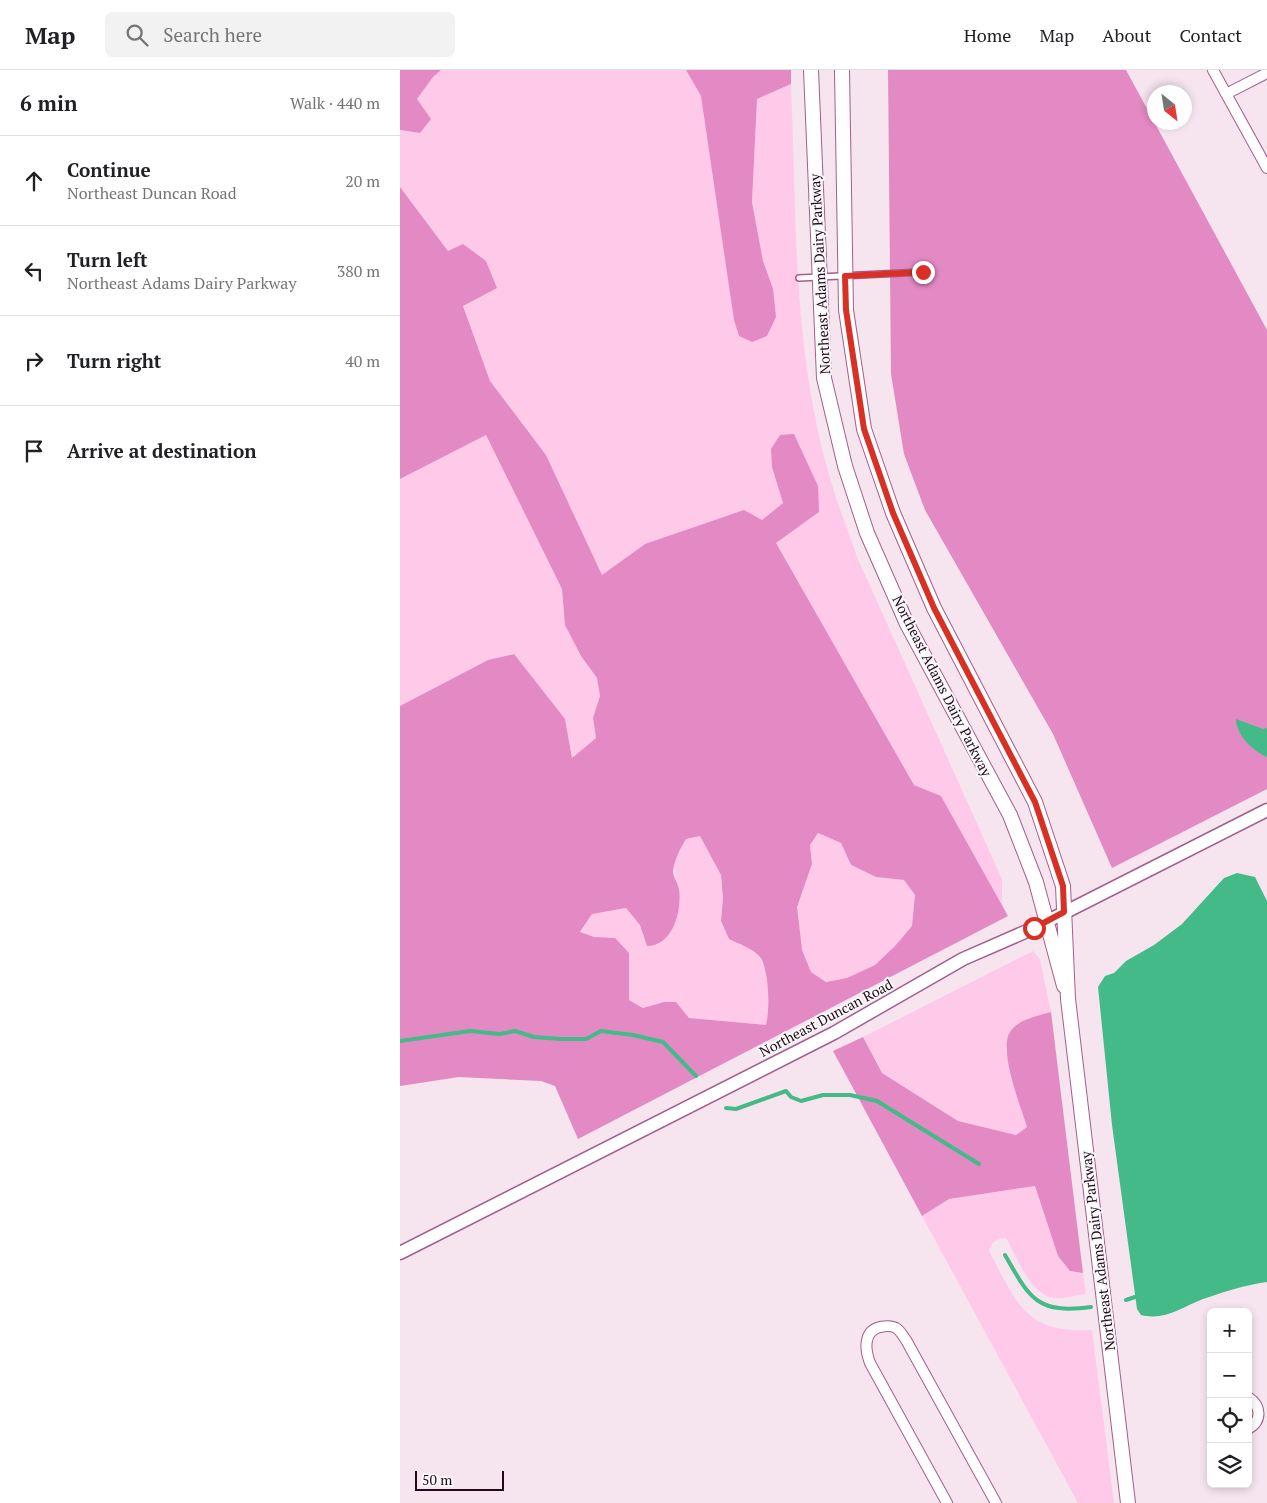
<!DOCTYPE html>
<html lang="en">
<head>
<meta charset="utf-8">
<style>
  body { margin:0; font-family:"PT Serif",serif; background:#f2f2f2; color:#202124 }
  .controls { position:absolute; right:15px; bottom:15px; display:grid; overflow:hidden; border-radius:8px; box-shadow:0 2px 8px #0003 }
  .controls button { width:45px; height:45px; display:grid; place-items:center; padding:0; border:0; border-bottom:1px solid #e0e0e0; background:#fff; color:#202124; font:25px sans-serif }
  .compass { position:absolute; left:747px; top:15px; width:45px; height:45px; border-radius:50%; background:#fff; box-shadow:0 2px 8px #0003; rotate:150deg }
  .scale { position:absolute; left:15px; bottom:12px; width:89px; box-sizing:border-box; padding-left:5px; border:2px solid #24081b; border-top:0; font-size:14px; line-height:18px; white-space:nowrap; color:#24081b; -webkit-text-stroke:4px #f8f8f8; paint-order:stroke }
  .stop { position:absolute; width:15px; height:15px; margin:-11px; border:4px solid #d93025; border-radius:50%; background:#fff }
  .stop.end { background:#d93025; border-color:#fff; box-shadow:0 1px 5px #0008 }
  .list { margin:0; padding:0; list-style:none }
  h2 { display:flex; justify-content:space-between; align-items:center; height:65px; margin:0; padding:0 20px; font-size:21px }
  h2 small { font-size:16px; font-weight:400; color:#757577 }
  .list li { display:grid; grid-template-columns:32px 1fr auto; gap:15px; align-items:center; box-sizing:border-box; height:90px; padding:0 20px; border-top:1px solid #e0e0e0 }
  .list b { display:block; font-size:19px; white-space:nowrap }
  .list p { margin:0; font-size:16px; white-space:nowrap; color:#757577 }
  .list em { font-size:16px; font-style:normal; color:#757577 }
  .icon { flex:none; width:28px; height:28px; fill:none; stroke:currentColor; stroke-width:2; stroke-linecap:round; stroke-linejoin:round }
  .map { position:relative; flex:none; width:867px; height:1433px; overflow:hidden }
  header { display:flex; align-items:center; gap:30px; box-sizing:border-box; height:70px; padding:0 25px; background:#fff; border-bottom:1px solid #e0e0e0 }
  header strong { font-size:24px }
  nav { display:flex; gap:28px; margin-inline-start:auto; font-size:18px }
  .search { width:350px; height:45px; background:#f2f2f2; display:flex; align-items:center; gap:12px; box-sizing:border-box; padding:0 18px; border-radius:8px; color:#757577; font-size:19px }
  main { display:flex }
  aside { flex:1; background:#fff }
  .map>svg:first-child { display:block }
  .green { fill:#ffcaea }
  .forest { fill:#e389c3; fill-rule:evenodd }
  .water { fill:#43ba88 }
  .lines { fill:none; stroke-linecap:round; stroke-linejoin:round }
  .stream { stroke:#43ba88; stroke-width:4 }
  .service-casing { stroke:#a55e8b; stroke-width:8 }
  .minor-casing { stroke:#a55e8b; stroke-width:12 }
  .tertiary-casing { stroke:#a55e8b; stroke-width:15 }
  .secondary-casing { stroke:#a55e8b; stroke-width:16 }
  .service { stroke:#fff; stroke-width:5 }
  .minor { stroke:#fff; stroke-width:10 }
  .tertiary { stroke:#fff; stroke-width:12 }
  .secondary { stroke:#fff; stroke-width:14 }
  .route { stroke:#d93025; stroke-width:6 }
  .labels { text-anchor:middle; stroke-width:4; stroke-linejoin:round; paint-order:stroke }
  .street-label { font-size:14px; fill:#24081b; stroke:#f8f8f8 }
</style>
</head>
<body>
<header>
<strong>Map</strong>
<div class="search"><svg class="icon" aria-label="search" viewBox="0 0 24 24"><circle cx="10" cy="10" r="6"/><path d="M15 15l6 6"/></svg>Search here</div>
<nav><a>Home</a><a>Map</a><a>About</a><a>Contact</a></nav>
</header>
<main>
<aside>
<h2>6 min<small>Walk · 440 m</small></h2>
<ul class="list">
<li><svg class="icon" aria-label="ahead" viewBox="0 0 24 24"><path d="M12 20V5M6 11l6-6 6 6"/></svg><div><b>Continue</b><p>Northeast Duncan Road</p></div><em>20 m</em></li>
<li><svg class="icon" aria-label="left" viewBox="0 0 24 24"><path d="M17 20v-9H6M10 6l-5 5 5 5"/></svg><div><b>Turn left</b><p>Northeast Adams Dairy Parkway</p></div><em>380 m</em></li>
<li><svg class="icon" aria-label="right" viewBox="0 0 24 24"><path d="M7 20v-9h11M14 6l5 5-5 5"/></svg><div><b>Turn right</b></div><em>40 m</em></li>
<li><svg class="icon" aria-label="arrive" viewBox="0 0 24 24"><path d="M6 21V4h12l-3 4 3 4H6"/></svg><div><b>Arrive at destination</b></div></li>
</ul>
</aside>
<div class="map">
<svg width="867" height="1433" viewBox="0 0 867 1433">
  <rect width="100%" height="100%" fill="#f6e5ef"/>
  <path class="green" d="M 41,0 L 286,0 L 301,26 L 373,219 L 363,191 L 352,132 L 357,29 L 391,14 C 396,126 393,241 416,351 C 425,398 441,444 458,489 L 602,809 L 602,836 L 541,726 L 514,715 L 376,473 L 419,442 L 379,419 L 383,433 L 362,450 L 245,474 L 202,505 L 146,385 L 90,311 L 63,236 L 48,181 L 0,117 L 0,60 L 20,63 L 17,29 L 33,6 Z
    M 86,365 L 162,519 L 165,555 L 181,586 L 197,608 L 200,626 L 193,648 L 196,668 L 172,688 L 165,649 L 88,590 L 0,636 L 0,409 Z
    M 418,763 L 441,773 L 451,795 L 476,807 L 504,810 L 515,824 L 512,856 L 495,876 L 475,895 L 447,908 L 426,912 L 411,902 L 402,880 L 398,862 L 397,837 L 412,794 L 410,775 Z
    M 300,765 L 321,805 L 323,828 L 321,851 L 329,869 C 339,874 356,880 361,890 C 370,907 369,937 367,955 L 289,948 L 264,932 L 244,938 L 229,930 L 228,883 L 215,869 L 194,867 L 180,863 L 192,844 L 226,838 L 240,855 L 247,876 L 279,818 C 270,796 275,788 286,769 Z
    M 633,881 L 640,889 L 651,942 L 626,949 L 605,979 L 627,1057 L 616,1065 L 558,1051 L 482,1003 L 463,967 Z
    M 635,1116 L 658,1186 L 670,1201 L 683,1203 L 686,1224 C 676,1225 664,1229 654,1228 C 630,1225 617,1187 606,1168 C 596,1169 592,1171 589,1181 C 617,1233 625,1264 692,1260 L 714,1433 L 678,1433 L 522,1146 L 549,1129 Z"/>
  <path class="forest" d="M 0,0 L 41,0 L 33,7 L 17,29 L 31,49 L 20,63 L 0,60 Z
    M 286,0 L 391,0 L 391,14 L 357,29 L 352,132 L 363,191 L 373,219 L 376,247 L 367,266 L 352,272 L 339,266 L 334,250 L 301,26 Z
    M 488,0 L 726,0 L 867,260 L 867,719 L 712,798 L 653,664 L 525,440 L 504,384 L 491,304 Z
    M 0,117 L 48,181 L 63,174 L 86,191 L 97,218 L 63,236 L 90,311 L 146,385 L 202,505 L 245,474 L 344,440 L 362,450 L 383,433 L 372,397 L 371,379 L 380,365 L 394,364 L 418,416 L 419,442 L 376,473 L 514,715 L 541,726 L 608,846 L 178,1069 L 155,1016 L 141,1011 L 59,1007 L 0,1016 L 0,636 L 88,590 L 114,584 L 165,649 L 172,688 L 196,668 L 193,648 L 200,626 L 197,608 L 181,586 L 165,555 L 162,519 L 86,365 L 0,409 ZM 418,763 L 441,773 L 451,795 L 476,807 L 504,810 L 515,825 L 512,856 L 495,876 L 475,895 L 447,908 L 426,912 L 411,902 L 402,880 L 397,837 L 412,794 L 410,775 ZM 300,766 L 321,805 L 323,828 L 321,851 L 329,869 C 339,874 357,880 362,890 C 369,907 370,938 366,955 L 289,948 L 276,932 L 264,932 L 243,938 L 229,930 L 229,883 L 215,868 L 194,867 L 180,862 L 192,844 L 226,838 L 240,855 L 247,876 C 273,876 282,841 279,819 C 278,813 273,807 273,801 C 275,788 280,779 286,769 Z
    M 651,942 L 683,1203 L 670,1201 L 658,1186 L 635,1116 L 549,1129 L 522,1146 L 433,981 L 463,967 L 482,1003 L 558,1051 L 616,1065 L 627,1057 C 621,1037 598,980 610,962 C 618,949 638,946 651,942 Z"/>
  <path class="water" d="M 836,649 L 863,659 L 867,658 L 867,687 C 853,681 836,665 836,649 Z
    M 837,803 L 855,807 L 867,831 L 867,1212 C 845,1215 824,1222 803,1229 C 782,1237 765,1251 741,1245 L 737,1239 L 712,1055 L 698,917 L 705,906 L 714,903 L 726,891 L 754,875 L 782,854 L 824,808 Z"/>
  <g class="lines">
    <path class="stream" d="M 0,971 L 70,961 L 100,964 L 115,961 L 134,967 L 160,969 L 186,969 L 201,961 L 233,965 L 263,972 L 296,1006
      M 326,1038 L 336,1039 L 386,1021 L 391,1027 L 401,1031 L 423,1025 L 450,1025 L 477,1031 L 579,1094
      M 605,1185 C 630,1229 637,1244 691,1237
      M 726,1230 L 735,1227"/>
    <g class="service-casing">
      <path id="service" d="M 399,208 L 523,202"/>
    </g>
    <g class="minor-casing">
      <path id="minor" d="M 813,0 L 867,98
        M 826,24 L 867,3
        M 848,1327 C 862,1336 862,1351 848,1359
        M 547,1433 L 470,1293 C 465,1280 463,1261 480,1257 C 485,1256 491,1255 496,1258 C 500,1260 503,1266 506,1270 L 596,1433"/>
    </g>
    <g class="tertiary-casing">
      <path id="tertiary" d="M 0,1183 L 434,963 L 563,889 L 634,858 L 867,740"/>
    </g>
    <g class="secondary-casing">
      <path id="secondary" d="M 411,0 L 424,308 L 445,396 L 467,463 L 507,554 L 610,745 L 636,812 L 664,916
        M 442,0 L 446,240 L 464,359 L 493,443 L 534,538 L 635,732 L 663,816 L 668,929 L 728,1433"/>
    </g>
    <use href="#service" class="service"/>
    <use href="#minor" class="minor"/>
    <use href="#tertiary" class="tertiary"/>
    <use href="#secondary" class="secondary"/>
  </g>
  <g class="lines">
    <path class="route" d="M 523,202 L 445,206 L 446,240 L 464,359 L 493,443 L 534,538 L 635,732 L 663,816 L 664,842 L 634,858"/>
  </g>
  <g class="labels">
    <g class="street-label">
      <text transform="translate(420 204) rotate(-93)" y="5">Northeast Adams Dairy Parkway</text>
      <text transform="translate(542 616) rotate(63)" y="5">Northeast Adams Dairy Parkway</text>
      <text transform="translate(426 948) rotate(-28)" y="5">Northeast Duncan Road</text>
      <text transform="translate(698 1181) rotate(-97)" y="5">Northeast Adams Dairy Parkway</text>
    </g>
  </g>
</svg>
<div class="controls">
<button>+</button>
<button>−</button>
<button><svg class="icon" aria-label="locate" viewBox="0 0 24 24"><circle cx="12" cy="12" r="6"/><path d="M12 2v4M12 18v4M2 12h4M18 12h4"/></svg></button>
<button><svg class="icon" aria-label="layers" viewBox="0 0 24 24"><path d="M12 4l9 5-9 5-9-5zM3 14l9 5 9-5"/></svg></button>
</div>
<svg class="compass" viewBox="-18 -18 36 36"><path d="M0-13l5 13h-10z" fill="#e53935"/><path d="M0 13l5-13h-10z" fill="#757577"/></svg>
<div class="scale">50 m</div>
<div class="stop" style="left:634px;top:858px"></div>
<div class="stop end" style="left:523px;top:202px"></div>
</div>
</main>
</body>
</html>
